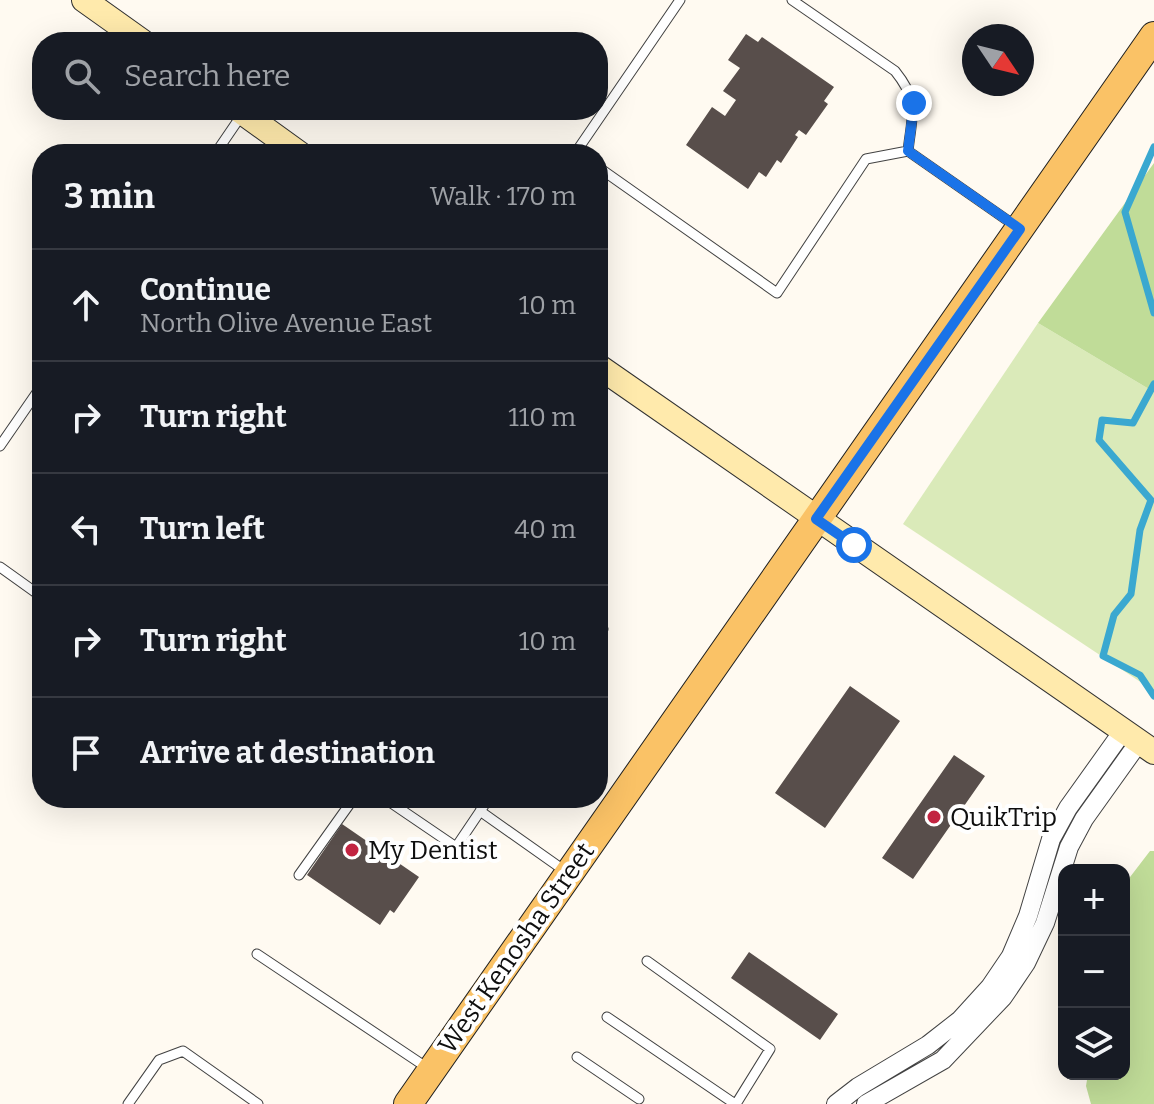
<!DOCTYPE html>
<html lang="en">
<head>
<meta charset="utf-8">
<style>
  body { margin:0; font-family:Bitter,serif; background:#20242c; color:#f1f3f6 }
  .controls { position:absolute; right:24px; bottom:24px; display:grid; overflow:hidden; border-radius:16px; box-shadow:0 8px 32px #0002 }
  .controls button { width:72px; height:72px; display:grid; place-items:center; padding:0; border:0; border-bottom:2px solid #363941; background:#171b24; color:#f1f3f6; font:40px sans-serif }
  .compass { position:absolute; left:962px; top:24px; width:72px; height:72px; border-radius:50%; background:#171b24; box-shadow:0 8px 32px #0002; rotate:125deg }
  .stop { position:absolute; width:24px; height:24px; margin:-18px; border:6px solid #1a73e8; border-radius:50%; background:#fff }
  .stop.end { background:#1a73e8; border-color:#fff; box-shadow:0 2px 8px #0008 }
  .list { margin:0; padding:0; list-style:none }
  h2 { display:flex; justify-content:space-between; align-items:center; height:104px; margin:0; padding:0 32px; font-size:34px }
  h2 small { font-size:26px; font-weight:400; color:#9ea1a6 }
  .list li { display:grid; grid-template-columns:52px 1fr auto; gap:24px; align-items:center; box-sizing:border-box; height:112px; padding:0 32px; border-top:2px solid #363941 }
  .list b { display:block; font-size:30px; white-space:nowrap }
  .list p { margin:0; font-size:26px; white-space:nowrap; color:#9ea1a6 }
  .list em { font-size:26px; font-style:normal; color:#9ea1a6 }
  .icon { flex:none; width:44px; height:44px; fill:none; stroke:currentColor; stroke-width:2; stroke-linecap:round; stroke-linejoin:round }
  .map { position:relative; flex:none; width:1154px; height:1104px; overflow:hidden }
  .search { position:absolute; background:#171b24; box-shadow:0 8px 32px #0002; left:32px; top:32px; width:576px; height:88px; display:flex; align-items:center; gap:20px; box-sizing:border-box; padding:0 28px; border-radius:32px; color:#9ea1a6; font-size:30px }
  .panel { position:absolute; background:#171b24; box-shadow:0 8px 32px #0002; left:32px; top:144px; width:576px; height:664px; border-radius:32px }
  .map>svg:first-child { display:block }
  .green { fill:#daeab9 }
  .forest { fill:#c0dc98 }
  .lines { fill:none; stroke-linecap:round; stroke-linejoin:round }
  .stream { stroke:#3aa8d0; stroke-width:7 }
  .building { fill:#584e4b }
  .lane-casing { stroke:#424242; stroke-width:11 }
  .street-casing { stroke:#424242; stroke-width:20 }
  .secondary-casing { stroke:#313131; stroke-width:26 }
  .primary-casing { stroke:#202020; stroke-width:30 }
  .lane { stroke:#fff; stroke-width:9 }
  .street { stroke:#fff; stroke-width:18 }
  .secondary { stroke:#ffeaac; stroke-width:24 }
  .primary { stroke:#fac266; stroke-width:28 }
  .route { stroke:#1a73e8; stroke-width:10 }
  .poi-dot { fill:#c22441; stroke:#fff; stroke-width:3 }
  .labels { text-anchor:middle; stroke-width:8; stroke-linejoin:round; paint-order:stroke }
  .poi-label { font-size:26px; fill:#0f0f0f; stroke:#fff; text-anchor:start }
  .street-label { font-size:26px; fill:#0f0f0f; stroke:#fff }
</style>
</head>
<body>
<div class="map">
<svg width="1154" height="1104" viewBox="0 0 1154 1104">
  <rect width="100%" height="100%" fill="#fffaf1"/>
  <path class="green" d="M 1038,323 L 1154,392 L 1154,691 L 903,524 Z"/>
  <path class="forest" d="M 1154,163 L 1154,392 L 1038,323 Z
    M 1150,851 L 1154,851 L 1154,1104 L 1091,1104 L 1086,1086 L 1088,1074 L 1124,1074 L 1124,889 L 1127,881 Z"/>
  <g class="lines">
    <path class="stream" d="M 1154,147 L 1125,212 L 1154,313
      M 1154,384 L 1133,423 L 1102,420 L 1099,440 L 1151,500 L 1140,530 L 1131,594 L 1114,615 L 1103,656 L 1140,675 L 1154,696"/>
  </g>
  <path class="building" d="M 746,34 L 758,42 L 762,37 L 834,87 L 824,101 L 828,104 L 806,135 L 799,130 L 795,135 L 798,137 L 781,163 L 777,160 L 766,177 L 759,172 L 748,189 L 686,145 L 712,107 L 725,116 L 736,100 L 723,91 L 740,68 L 728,60 Z
    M 850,686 L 900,721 L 825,828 L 775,793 Z
    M 954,755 L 985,776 L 913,879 L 882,858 Z
    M 342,824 L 419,877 L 394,913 L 390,910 L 380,925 L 307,875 Z
    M 749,952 L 838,1014 L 820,1040 L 731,978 Z"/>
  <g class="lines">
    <g class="lane-casing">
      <path id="lane" d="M 792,0 L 895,71 C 920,102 912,114 908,151
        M 576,152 L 680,0
        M 215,154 L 243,113
        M 598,167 L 777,293 L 866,159 L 908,151 L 1017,227
        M 0,446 L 42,385
        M 0,567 L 42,597
        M 598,626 L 603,629 L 598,637
        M 384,798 L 456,847 L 489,798
        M 480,811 L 565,871
        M 299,875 L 354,798
        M 257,954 L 429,1069
        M 647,961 L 770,1049 L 736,1104
        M 607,1017 L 735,1104
        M 577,1057 L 639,1099
        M 128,1104 L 159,1060 L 183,1051 L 258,1104"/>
    </g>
    <g class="street-casing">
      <path id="street" d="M 836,1104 L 858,1087 L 928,1045 L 960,1020 L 990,987 L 1011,956 L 1028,916 L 1051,839 L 1068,808 L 1123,731
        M 866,1104 L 943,1060 L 1003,997 L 1026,963 L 1045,923 L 1069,847 L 1084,819 L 1139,742"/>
    </g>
    <g class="secondary-casing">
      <path id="secondary" d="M 84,0 L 143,42
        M 239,110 L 300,154
        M 598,366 L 1154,752"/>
    </g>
    <g class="primary-casing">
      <path id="primary" d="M 408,1104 L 1154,36"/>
    </g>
    <use href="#lane" class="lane"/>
    <use href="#street" class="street"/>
    <use href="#secondary" class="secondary"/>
    <use href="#primary" class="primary"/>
  </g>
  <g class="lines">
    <path class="route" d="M 854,545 L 816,519 L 1020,229 L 908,151 L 914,103"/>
  </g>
  <g class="poi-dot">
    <circle cx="934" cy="817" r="8"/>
    <circle cx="352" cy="850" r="8"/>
  </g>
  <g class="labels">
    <g class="poi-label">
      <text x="950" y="826">QuikTrip</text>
      <text x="368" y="859">My Dentist</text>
    </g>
    <g class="street-label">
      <text transform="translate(516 948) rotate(-55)" y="9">West Kenosha Street</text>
    </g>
  </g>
</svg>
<div class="controls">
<button>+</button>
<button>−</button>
<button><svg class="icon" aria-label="layers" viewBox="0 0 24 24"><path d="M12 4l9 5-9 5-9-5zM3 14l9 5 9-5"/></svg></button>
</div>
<svg class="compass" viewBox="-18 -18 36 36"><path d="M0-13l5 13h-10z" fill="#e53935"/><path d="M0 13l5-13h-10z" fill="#9ea1a6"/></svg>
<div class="stop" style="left:854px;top:545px"></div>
<div class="stop end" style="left:914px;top:103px"></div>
<div class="search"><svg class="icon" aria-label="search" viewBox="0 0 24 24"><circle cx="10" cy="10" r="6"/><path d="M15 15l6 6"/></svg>Search here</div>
<section class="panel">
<h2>3 min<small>Walk · 170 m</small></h2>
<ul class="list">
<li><svg class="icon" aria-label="ahead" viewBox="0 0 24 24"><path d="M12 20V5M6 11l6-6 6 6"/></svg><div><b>Continue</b><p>North Olive Avenue East</p></div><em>10 m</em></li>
<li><svg class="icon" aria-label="right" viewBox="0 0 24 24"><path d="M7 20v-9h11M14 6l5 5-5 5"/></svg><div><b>Turn right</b></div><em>110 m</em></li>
<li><svg class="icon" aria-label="left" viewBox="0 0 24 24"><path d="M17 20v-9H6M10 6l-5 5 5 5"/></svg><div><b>Turn left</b></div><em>40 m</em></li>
<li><svg class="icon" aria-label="right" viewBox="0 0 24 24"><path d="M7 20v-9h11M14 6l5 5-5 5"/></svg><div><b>Turn right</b></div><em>10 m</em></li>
<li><svg class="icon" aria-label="arrive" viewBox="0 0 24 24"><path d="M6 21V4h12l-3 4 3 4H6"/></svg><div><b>Arrive at destination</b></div></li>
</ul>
</section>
</div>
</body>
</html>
